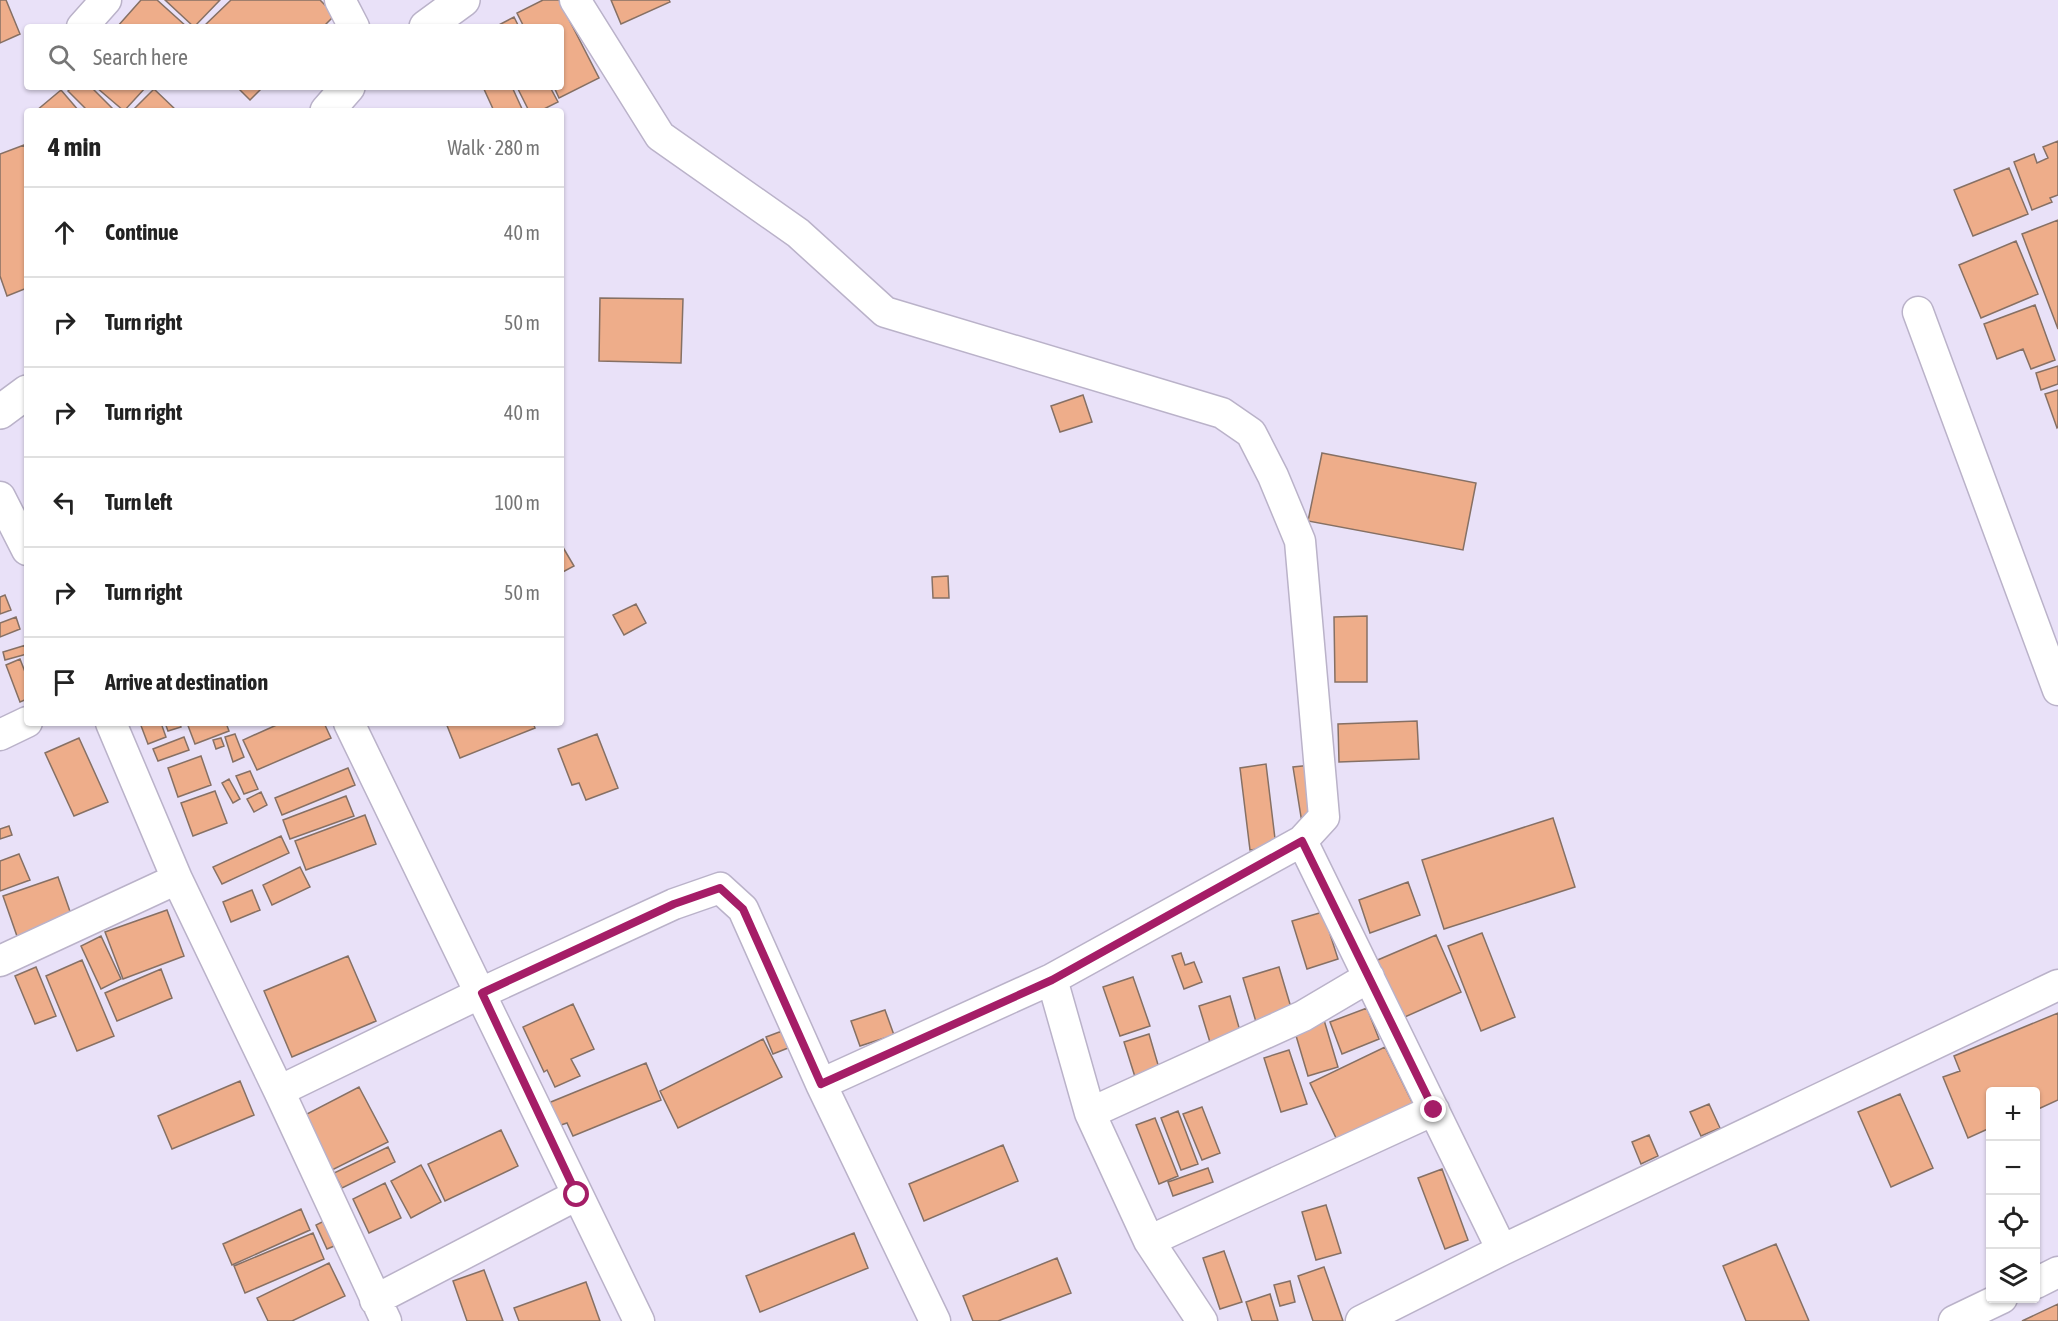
<!DOCTYPE html>
<html lang="en">
<head>
<meta charset="utf-8">
<style>
  body { margin:0; font-family:"Asap Condensed",sans-serif; background:#f2f2f2; color:#222 }
  .controls { position:absolute; right:18px; bottom:18px; display:grid; overflow:hidden; border-radius:6px; box-shadow:0 2px 4px #0004 }
  .controls button { width:54px; height:54px; display:grid; place-items:center; padding:0; border:0; border-bottom:2px solid #e0e0e0; background:#fff; color:#222; font:30px sans-serif }
  .stop { position:absolute; width:18px; height:18px; margin:-14px; border:4px solid #a51d67; border-radius:50%; background:#fff }
  .stop.end { background:#a51d67; border-color:#fff; box-shadow:0 2px 6px #0008 }
  .list { margin:0; padding:0; list-style:none }
  h2 { display:flex; justify-content:space-between; align-items:center; height:78px; margin:0; padding:0 24px; font-size:26px }
  h2 small { font-size:20px; font-weight:400; color:#767676 }
  .list li { display:grid; grid-template-columns:39px 1fr auto; gap:18px; align-items:center; box-sizing:border-box; height:90px; padding:0 24px; border-top:2px solid #e0e0e0 }
  .list b { display:block; font-size:22px; white-space:nowrap }
  .list em { font-size:20px; font-style:normal; color:#767676 }
  .icon { flex:none; width:33px; height:33px; fill:none; stroke:currentColor; stroke-width:2; stroke-linecap:round; stroke-linejoin:round }
  .map { position:relative; flex:none; width:2058px; height:1321px; overflow:hidden }
  .search { position:absolute; background:#fff; box-shadow:0 2px 4px #0004; left:24px; top:24px; width:540px; height:66px; display:flex; align-items:center; gap:15px; box-sizing:border-box; padding:0 21px; border-radius:6px; color:#767676; font-size:22px }
  .panel { position:absolute; background:#fff; box-shadow:0 2px 4px #0004; left:24px; top:108px; width:540px; height:618px; border-radius:6px }
  .map>svg:first-child { display:block }
  .building { fill:#eead8a; stroke:#867064; stroke-width:1.5 }
  .lines { fill:none; stroke-linecap:round; stroke-linejoin:round }
  .street-casing { stroke:#bab2c9; stroke-width:33 }
  .secondary-casing { stroke:#bab2c9; stroke-width:36 }
  .street { stroke:#fff; stroke-width:30 }
  .secondary { stroke:#fff; stroke-width:33 }
  .route { stroke:#a51d67; stroke-width:8 }
</style>
</head>
<body>
<div class="map">
<svg width="2058" height="1321" viewBox="0 0 2058 1321">
  <rect width="100%" height="100%" fill="#e9e1f8"/>
  <path class="building" d="M 0,0 L 6,0 L 20,34 L 0,43 Z
    M 141,0 L 157,0 L 187,27 L 117,27 Z
    M 165,0 L 220,0 L 194,27 Z
    M 231,0 L 320,0 L 335,15 L 323,27 L 203,27 Z
    M 543,0 L 559,0 L 599,78 L 559,98 L 554,87 L 561,87 L 561,27 L 524,27 L 517,13 Z
    M 611,0 L 669,0 L 670,2 L 621,24 Z
    M 514,17 L 519,27 L 495,27 Z
    M 72,87 L 91,87 L 115,111 L 88,111 L 68,91 Z
    M 96,87 L 146,87 L 124,111 Z
    M 237,87 L 263,87 L 250,100 Z
    M 483,87 L 512,87 L 523,111 L 494,111 Z
    M 517,87 L 550,87 L 558,102 L 540,111 L 529,111 Z
    M 154,89 L 177,111 L 132,111 Z
    M 61,90 L 79,111 L 36,111 Z
    M 2058,141 L 2058,195 L 2050,198 L 2052,202 L 2032,210 L 2014,162 L 2034,154 L 2037,163 L 2048,158 L 2043,147 Z
    M 24,145 L 27,153 L 27,288 L 7,296 L 0,276 L 0,154 Z
    M 2009,168 L 2028,214 L 1973,236 L 1954,190 Z
    M 2058,220 L 2058,329 L 2022,234 Z
    M 2016,241 L 2038,294 L 1981,318 L 1959,265 Z
    M 600,298 L 683,299 L 681,363 L 599,361 Z
    M 2035,305 L 2055,360 L 2031,369 L 2023,349 L 1997,359 L 1984,324 Z
    M 2058,366 L 2058,384 L 2041,390 L 2036,373 Z
    M 2058,390 L 2058,427 L 2057,428 L 2045,394 Z
    M 1083,395 L 1092,422 L 1060,432 L 1051,406 Z
    M 1322,453 L 1476,483 L 1463,550 L 1308,521 Z
    M 561,544 L 574,566 L 561,573 Z
    M 948,576 L 949,598 L 933,598 L 932,577 Z
    M 5,595 L 11,610 L 0,614 L 0,597 Z
    M 636,604 L 646,623 L 624,635 L 613,615 Z
    M 1367,616 L 1367,682 L 1335,682 L 1334,617 Z
    M 16,617 L 20,629 L 0,637 L 0,623 Z
    M 26,645 L 27,654 L 5,660 L 3,652 Z
    M 20,659 L 27,677 L 27,699 L 20,702 L 6,665 Z
    M 1417,721 L 1419,759 L 1339,762 L 1338,724 Z
    M 140,723 L 161,723 L 166,737 L 148,744 Z
    M 165,723 L 180,723 L 181,727 L 168,731 Z
    M 187,723 L 226,723 L 229,731 L 195,744 Z
    M 281,723 L 324,723 L 331,738 L 257,770 L 243,740 Z
    M 446,723 L 533,723 L 535,728 L 460,758 Z
    M 235,734 L 244,757 L 233,762 L 225,737 Z
    M 597,734 L 618,788 L 586,800 L 579,783 L 572,785 L 558,749 Z
    M 184,737 L 189,750 L 158,761 L 153,749 Z
    M 79,738 L 108,802 L 74,816 L 45,753 Z
    M 221,738 L 224,746 L 216,749 L 213,740 Z
    M 201,756 L 211,785 L 178,797 L 168,768 Z
    M 1266,764 L 1276,847 L 1250,850 L 1240,768 Z
    M 1312,765 L 1320,820 L 1302,823 L 1293,767 Z
    M 348,768 L 355,785 L 282,815 L 275,798 Z
    M 250,771 L 258,789 L 244,794 L 236,776 Z
    M 229,779 L 240,799 L 233,803 L 222,783 Z
    M 215,791 L 227,823 L 193,836 L 181,803 Z
    M 261,792 L 267,805 L 254,812 L 247,799 Z
    M 346,796 L 354,816 L 290,839 L 283,820 Z
    M 365,815 L 376,844 L 306,870 L 295,841 Z
    M 1553,818 L 1575,887 L 1444,929 L 1422,860 Z
    M 9,826 L 12,835 L 0,839 L 0,829 Z
    M 281,836 L 289,853 L 222,884 L 213,867 Z
    M 19,854 L 30,880 L 0,891 L 0,861 Z
    M 300,867 L 310,887 L 272,905 L 263,885 Z
    M 58,877 L 73,920 L 18,939 L 3,896 Z
    M 1408,882 L 1420,915 L 1370,933 L 1359,900 Z
    M 252,890 L 260,910 L 231,922 L 223,902 Z
    M 167,910 L 184,956 L 123,979 L 105,932 Z
    M 1323,912 L 1338,959 L 1307,969 L 1292,921 Z
    M 1482,933 L 1515,1017 L 1481,1031 L 1448,946 Z
    M 1436,935 L 1461,992 L 1398,1020 L 1373,962 Z
    M 101,936 L 121,979 L 101,989 L 81,946 Z
    M 1181,953 L 1185,965 L 1194,962 L 1202,982 L 1184,989 L 1172,956 Z
    M 348,956 L 376,1021 L 292,1057 L 264,991 Z
    M 82,960 L 114,1036 L 77,1051 L 46,976 Z
    M 36,967 L 56,1016 L 35,1024 L 15,976 Z
    M 1279,967 L 1295,1021 L 1259,1032 L 1243,978 Z
    M 161,969 L 172,998 L 117,1021 L 105,993 Z
    M 1133,977 L 1150,1026 L 1120,1036 L 1103,987 Z
    M 1230,996 L 1246,1052 L 1216,1062 L 1199,1006 Z
    M 573,1004 L 594,1049 L 571,1059 L 580,1076 L 555,1087 L 547,1070 L 544,1072 L 523,1027 Z
    M 1367,1008 L 1379,1039 L 1342,1054 L 1330,1022 Z
    M 885,1010 L 894,1035 L 860,1046 L 851,1021 Z
    M 2058,1013 L 2058,1100 L 2036,1110 L 2036,1092 L 1990,1092 L 1990,1128 L 1968,1138 L 1943,1077 L 1960,1071 L 1954,1056 Z
    M 1324,1020 L 1338,1067 L 1308,1076 L 1294,1029 Z
    M 782,1031 L 788,1048 L 773,1054 L 766,1037 Z
    M 1149,1034 L 1166,1092 L 1142,1099 L 1124,1042 Z
    M 763,1039 L 782,1077 L 678,1128 L 660,1091 Z
    M 1385,1047 L 1413,1104 L 1337,1140 L 1310,1083 Z
    M 1289,1050 L 1307,1104 L 1281,1112 L 1264,1058 Z
    M 646,1063 L 661,1100 L 573,1136 L 567,1123 L 555,1127 L 546,1104 Z
    M 240,1081 L 254,1115 L 172,1149 L 158,1116 Z
    M 359,1087 L 388,1142 L 330,1171 L 303,1116 Z
    M 1900,1094 L 1933,1168 L 1891,1187 L 1858,1112 Z
    M 1709,1104 L 1720,1128 L 1701,1136 L 1690,1112 Z
    M 1202,1107 L 1220,1153 L 1202,1160 L 1183,1114 Z
    M 1178,1111 L 1198,1164 L 1181,1170 L 1161,1118 Z
    M 1155,1118 L 1178,1176 L 1159,1184 L 1136,1125 Z
    M 501,1130 L 518,1166 L 445,1201 L 428,1164 Z
    M 1649,1135 L 1658,1156 L 1641,1164 L 1632,1142 Z
    M 1003,1145 L 1018,1181 L 924,1221 L 909,1184 Z
    M 388,1147 L 395,1162 L 342,1188 L 334,1173 Z
    M 421,1165 L 441,1202 L 411,1218 L 391,1181 Z
    M 1208,1168 L 1213,1182 L 1173,1196 L 1168,1182 Z
    M 1442,1169 L 1468,1240 L 1445,1249 L 1418,1178 Z
    M 385,1183 L 401,1218 L 369,1233 L 353,1199 Z
    M 1326,1205 L 1341,1253 L 1316,1260 L 1302,1212 Z
    M 301,1209 L 310,1230 L 232,1265 L 223,1244 Z
    M 332,1217 L 344,1242 L 327,1249 L 316,1225 Z
    M 313,1233 L 324,1259 L 245,1293 L 234,1266 Z
    M 854,1233 L 868,1268 L 760,1312 L 746,1276 Z
    M 1776,1244 L 1809,1321 L 1746,1321 L 1723,1266 Z
    M 1224,1251 L 1242,1302 L 1220,1309 L 1203,1258 Z
    M 1057,1258 L 1071,1293 L 998,1321 L 973,1321 L 963,1296 Z
    M 329,1263 L 345,1296 L 292,1321 L 268,1321 L 257,1298 Z
    M 1324,1267 L 1343,1321 L 1313,1321 L 1298,1276 Z
    M 484,1270 L 503,1321 L 467,1321 L 453,1281 Z
    M 1290,1281 L 1295,1302 L 1280,1306 L 1274,1285 Z
    M 586,1282 L 600,1321 L 519,1321 L 514,1308 Z
    M 1270,1294 L 1278,1321 L 1252,1321 L 1246,1302 Z
    M 2058,1304 L 2058,1321 L 2022,1321 Z"/>
  <g class="lines">
    <g class="street-casing">
      <path id="street" d="M 340,0 L 354,27
        M 575,0 L 660,136 L 798,233 L 885,312 L 1222,413 L 1251,433 L 1273,476 L 1300,541 L 1324,817 L 1302,841 L 1052,979 L 821,1084
        M 82,27 L 106,0
        M 1918,312 L 2058,690
        M 0,497 L 27,550
        M 111,723 L 177,879
        M 349,723 L 639,1321
        M 0,735 L 27,722
        M 1302,841 L 1502,1250
        M 0,961 L 177,879 L 279,1091 L 386,1321
        M 1052,979 L 1090,1113 L 1149,1241 L 1202,1321
        M 279,1091 L 481,993 L 674,904 L 720,888 L 743,909 L 821,1084 L 935,1321
        M 1090,1113 L 1303,1016 L 1369,977
        M 1149,1241 L 1434,1110
        M 2036,1283 L 2058,1272
        M 375,1300 L 577,1195
        M 1361,1321 L 1502,1250 L 2058,985
        M 1954,1321 L 2002,1298"/>
    </g>
    <g class="secondary-casing">
      <path id="secondary" d="M 426,27 L 463,0
        M 327,111 L 348,87
        M 0,412 L 27,392"/>
    </g>
    <use href="#street" class="street"/>
    <use href="#secondary" class="secondary"/>
  </g>
  <g class="lines">
    <path class="route" d="M 577,1195 L 482,993 L 674,904 L 720,888 L 743,909 L 821,1084 L 1052,980 L 1302,841 L 1434,1110"/>
  </g>
</svg>
<div class="controls">
<button>+</button>
<button>−</button>
<button><svg class="icon" aria-label="locate" viewBox="0 0 24 24"><circle cx="12" cy="12" r="6"/><path d="M12 2v4M12 18v4M2 12h4M18 12h4"/></svg></button>
<button><svg class="icon" aria-label="layers" viewBox="0 0 24 24"><path d="M12 4l9 5-9 5-9-5zM3 14l9 5 9-5"/></svg></button>
</div>
<div class="stop" style="left:577px;top:1195px"></div>
<div class="stop end" style="left:1434px;top:1110px"></div>
<div class="search"><svg class="icon" aria-label="search" viewBox="0 0 24 24"><circle cx="10" cy="10" r="6"/><path d="M15 15l6 6"/></svg>Search here</div>
<section class="panel">
<h2>4 min<small>Walk · 280 m</small></h2>
<ul class="list">
<li><svg class="icon" aria-label="ahead" viewBox="0 0 24 24"><path d="M12 20V5M6 11l6-6 6 6"/></svg><div><b>Continue</b></div><em>40 m</em></li>
<li><svg class="icon" aria-label="right" viewBox="0 0 24 24"><path d="M7 20v-9h11M14 6l5 5-5 5"/></svg><div><b>Turn right</b></div><em>50 m</em></li>
<li><svg class="icon" aria-label="right" viewBox="0 0 24 24"><path d="M7 20v-9h11M14 6l5 5-5 5"/></svg><div><b>Turn right</b></div><em>40 m</em></li>
<li><svg class="icon" aria-label="left" viewBox="0 0 24 24"><path d="M17 20v-9H6M10 6l-5 5 5 5"/></svg><div><b>Turn left</b></div><em>100 m</em></li>
<li><svg class="icon" aria-label="right" viewBox="0 0 24 24"><path d="M7 20v-9h11M14 6l5 5-5 5"/></svg><div><b>Turn right</b></div><em>50 m</em></li>
<li><svg class="icon" aria-label="arrive" viewBox="0 0 24 24"><path d="M6 21V4h12l-3 4 3 4H6"/></svg><div><b>Arrive at destination</b></div></li>
</ul>
</section>
</div>
</body>
</html>
